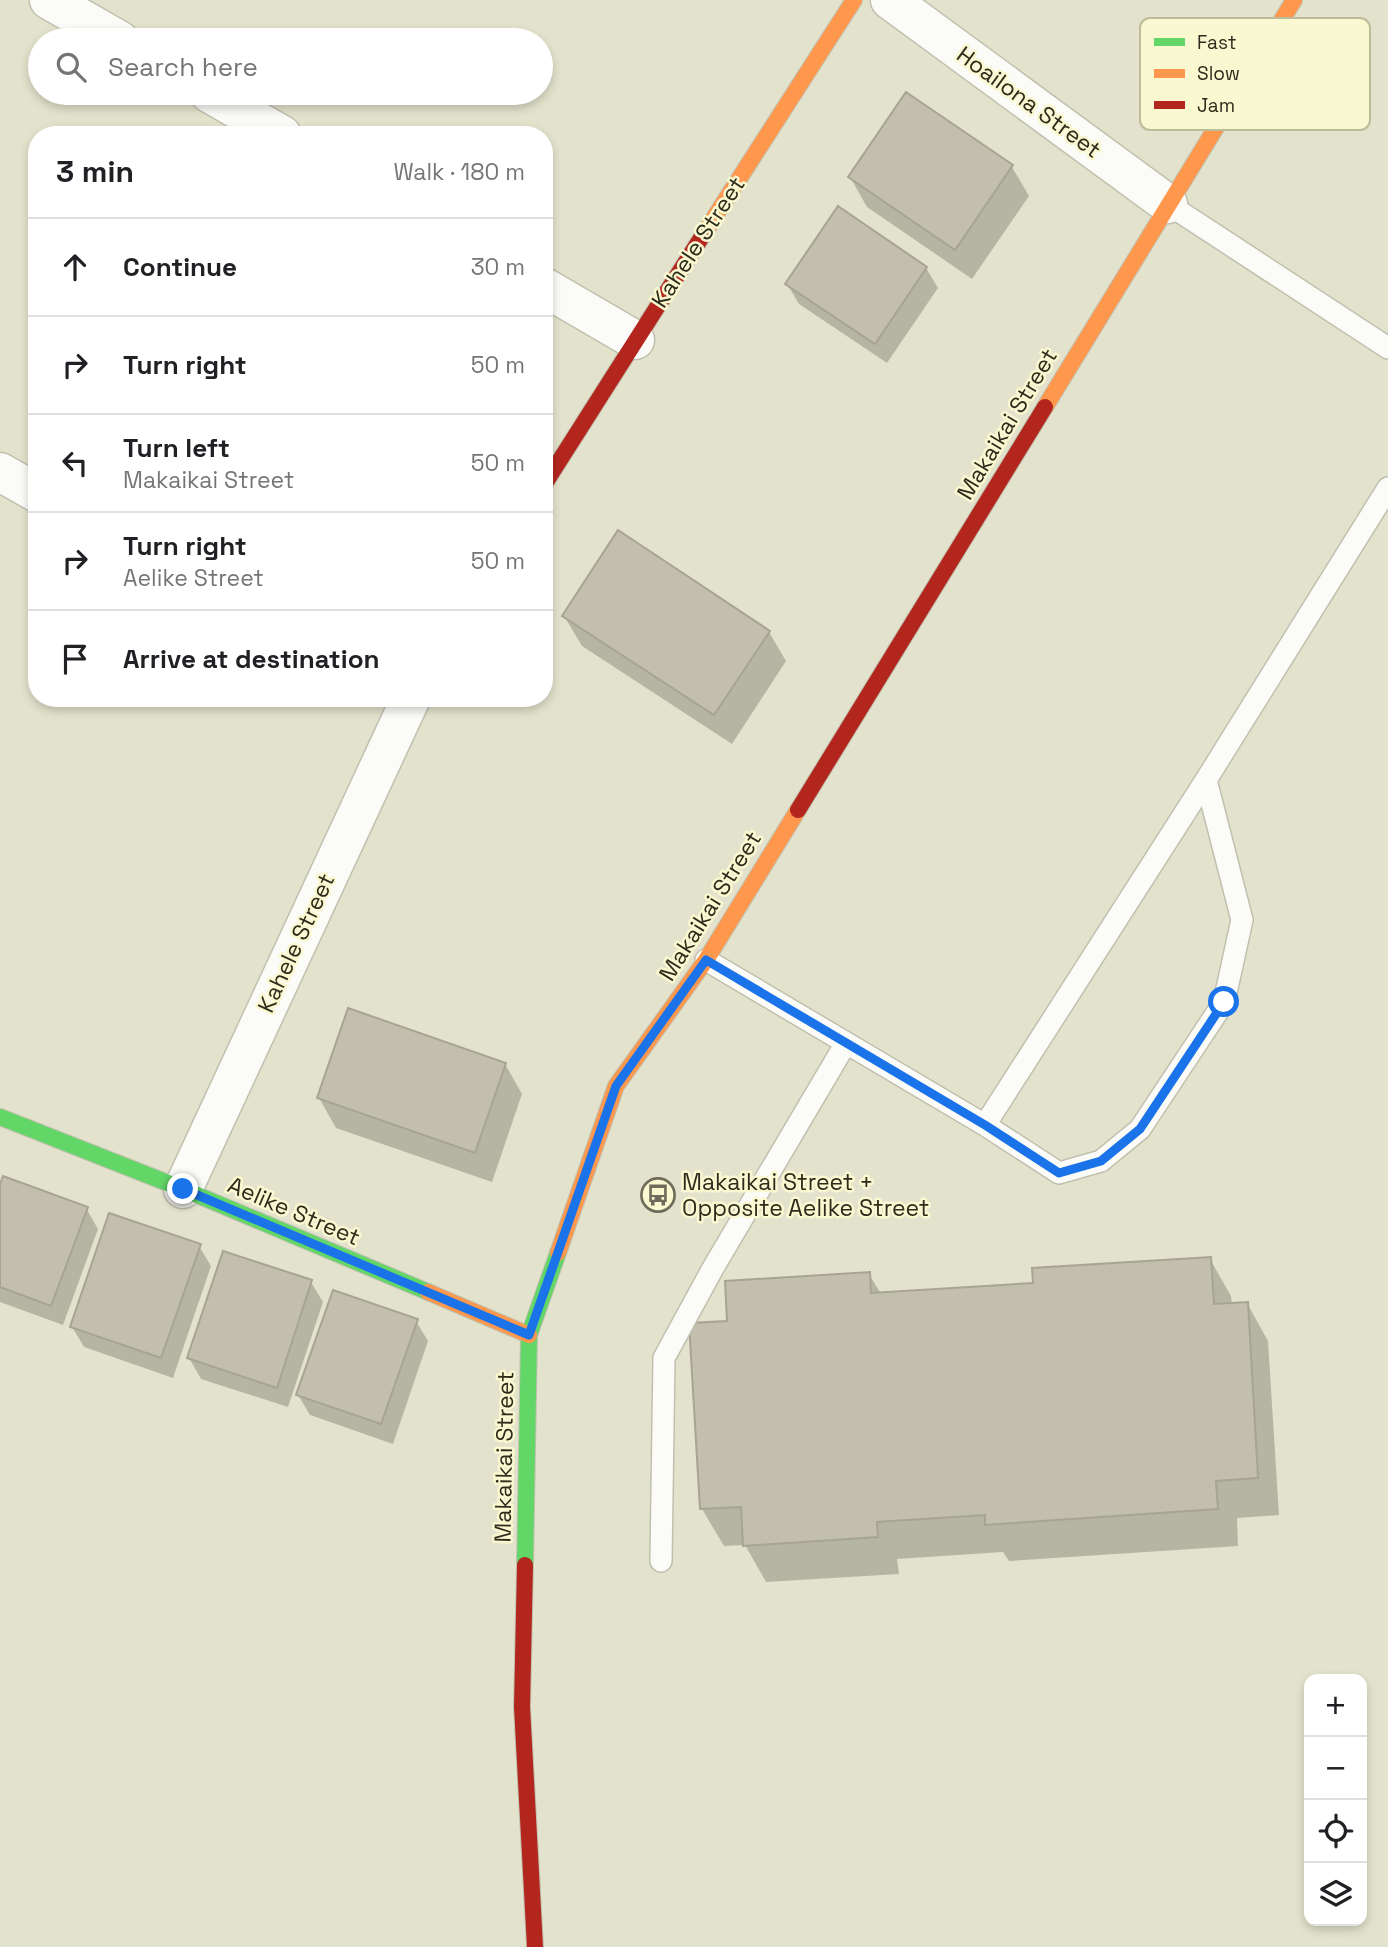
<!DOCTYPE html>
<html lang="en">
<head>
<meta charset="utf-8">
<style>
  body { margin:0; font-family:"Space Grotesk",sans-serif; background:#f6f6f6; color:#202124 }
  .controls { position:absolute; right:21px; bottom:21px; display:grid; overflow:hidden; border-radius:14px; box-shadow:0 4px 10px #0003 }
  .controls button { width:63px; height:63px; display:grid; place-items:center; padding:0; border:0; border-bottom:2px solid #e0e0e0; background:#fff; color:#202124; font:35px sans-serif }
  .stop { position:absolute; width:21px; height:21px; margin:-16px; border:5px solid #1a73e8; border-radius:50%; background:#fff }
  .stop.end { background:#1a73e8; border-color:#fff; box-shadow:0 2px 7px #0008 }
  .list { margin:0; padding:0; list-style:none }
  h2 { display:flex; justify-content:space-between; align-items:center; height:91px; margin:0; padding:0 28px; font-size:30px }
  h2 small { font-size:23px; font-weight:400; color:#757577 }
  .list li { display:grid; grid-template-columns:46px 1fr auto; gap:21px; align-items:center; box-sizing:border-box; height:98px; padding:0 28px; border-top:2px solid #e0e0e0 }
  .list b { display:block; font-size:26px; white-space:nowrap }
  .list p { margin:0; font-size:23px; white-space:nowrap; color:#757577 }
  .list em { font-size:23px; font-style:normal; color:#757577 }
  .icon { flex:none; width:38px; height:38px; fill:none; stroke:currentColor; stroke-width:2; stroke-linecap:round; stroke-linejoin:round }
  .map { position:relative; flex:none; width:1388px; height:1947px; overflow:hidden }
  .search { position:absolute; background:#fff; box-shadow:0 4px 10px #0003; left:28px; top:28px; width:525px; height:77px; display:flex; align-items:center; gap:18px; box-sizing:border-box; padding:0 24px; border-radius:38px; color:#757577; font-size:26px }
  .panel { position:absolute; background:#fff; box-shadow:0 4px 10px #0003; left:28px; top:126px; width:525px; height:581px; border-radius:28px }
  .map>svg:first-child { display:block }
  .shadow { fill:#0003 }
  .building { fill:#c3bfae; stroke:#a7a494; stroke-width:2 }
  .lines { fill:none; stroke-linecap:round; stroke-linejoin:round }
  .lane-casing { stroke:#c1c0af; stroke-width:24 }
  .street-casing { stroke:#c1c0af; stroke-width:41 }
  .fast-casing { stroke:#c1c0af; stroke-width:18 }
  .slow-casing { stroke:#c1c0af; stroke-width:18 }
  .jam-casing { stroke:#c1c0af; stroke-width:18 }
  .lane { stroke:#fbfbf8; stroke-width:21 }
  .street { stroke:#fbfbf8; stroke-width:38 }
  .fast { stroke:#63d668; stroke-width:16 }
  .slow { stroke:#ff974d; stroke-width:16 }
  .jam { stroke:#b3261e; stroke-width:16 }
  .route { stroke:#1a73e8; stroke-width:9 }
  .labels { text-anchor:middle; stroke-width:5; stroke-linejoin:round; paint-order:stroke }
  .street-label { font-size:23px; fill:#2d2c1c; stroke:#faf8d0 }
  .poi-label { font-size:23px; fill:#2d2c1c; stroke:#faf8d0; text-anchor:start }
  .key { fill:#faf8d0; stroke:#bcbb9a; stroke-width:2 }
  .key-label { font-size:19px; fill:#2d2c1c }
</style>
</head>
<body>
<div class="map">
<svg width="1388" height="1947" viewBox="0 0 1388 1947">
  <rect width="100%" height="100%" fill="#e3e3cd"/>
  <path class="shadow" d="M 907,94 L 1012,167 L 1029,196 L 972,279 L 867,207 L 850,177 Z
    M 926,268 L 938,288 L 887,363 L 799,304 L 787,284 Z
    M 564,616 L 769,632 L 786,661 L 732,744 L 582,646 Z
    M 505,1064 L 522,1094 L 492,1182 L 336,1128 L 319,1098 Z
    M 0,1189 L 86,1208 L 98,1229 L 63,1325 L 0,1302 Z
    M 199,1246 L 211,1266 L 173,1378 L 84,1347 L 72,1327 Z
    M 1210,1259 L 1231,1296 L 1232,1304 L 1247,1303 L 1268,1341 L 1279,1515 L 1237,1518 L 1238,1546 L 1009,1561 L 1003,1552 L 897,1559 L 899,1574 L 766,1582 L 745,1545 L 724,1546 L 702,1509 L 729,1322 L 869,1274 L 881,1294 L 1035,1285 Z
    M 311,1282 L 323,1302 L 288,1407 L 201,1379 L 189,1358 Z
    M 416,1321 L 428,1341 L 393,1444 L 310,1415 L 298,1395 Z"/>
  <path class="building" d="M 906,92 L 1013,165 L 955,250 L 848,177 Z
    M 838,206 L 927,267 L 875,344 L 785,284 Z
    M 618,530 L 770,631 L 714,715 L 562,616 Z
    M 348,1008 L 506,1063 L 475,1153 L 317,1098 Z
    M 3,1176 L 88,1207 L 51,1306 L 0,1287 L 0,1184 Z
    M 109,1213 L 201,1244 L 161,1358 L 70,1327 Z
    M 223,1251 L 312,1280 L 277,1388 L 187,1358 Z
    M 1211,1257 L 1214,1304 L 1248,1302 L 1258,1478 L 1216,1481 L 1218,1509 L 985,1525 L 985,1515 L 877,1522 L 878,1537 L 743,1546 L 741,1507 L 700,1509 L 689,1323 L 727,1321 L 725,1281 L 870,1272 L 871,1293 L 1033,1283 L 1032,1268 Z
    M 333,1290 L 418,1319 L 381,1424 L 296,1395 Z"/>
  <g class="lines">
    <g class="lane-casing">
      <path id="lane" d="M 1168,204 L 1388,348
        M 706,960 L 985,1125 L 1206,780 L 1388,488
        M 985,1125 L 1059,1173 L 1101,1161 L 1140,1129 L 1224,1002 L 1242,920 L 1206,780
        M 661,1561 L 664,1358 L 713,1268 L 846,1043"/>
    </g>
    <g class="street-casing">
      <path id="street" d="M 49,0 L 119,40
        M 890,0 L 1168,204
        M 209,93 L 282,135
        M 544,287 L 635,340
        M 0,472 L 37,493
        M 183,1189 L 411,698"/>
    </g>
    <g class="fast-casing">
      <path id="fast" d="M 0,1117 L 183,1189 L 428,1292
        M 525,1565 L 529,1335 L 558,1253"/>
    </g>
    <g class="slow-casing">
      <path id="slow" d="M 703,235 L 854,0
        M 1045,407 L 1294,0
        M 558,1253 L 616,1086 L 706,960 L 798,810
        M 428,1292 L 529,1335"/>
    </g>
    <g class="jam-casing">
      <path id="jam" d="M 544,485 L 703,235
        M 798,810 L 1045,407
        M 525,1565 L 522,1707 L 535,1947"/>
    </g>
    <use href="#lane" class="lane"/>
    <use href="#street" class="street"/>
    <use href="#fast" class="fast"/>
    <use href="#slow" class="slow"/>
    <use href="#jam" class="jam"/>
  </g>
  <g class="lines">
    <path class="route" d="M 183,1189 L 529,1335 L 616,1086 L 706,960 L 985,1125 L 1059,1173 L 1101,1161 L 1140,1129 L 1224,1002"/>
  </g>
  <defs>
    <g id="bus-ring" transform="scale(1.75)"><circle r="9.5" fill="#faf8d0" stroke="#6d6c5a" stroke-width="1.5"/><path d="M-5-6H5V4H4V6H2V4H-2V6H-4V4H-5ZM-3.5-4V0h7V-4ZM-3.5 1.2v1.5H-2V1.2ZM2 1.2v1.5H3.5V1.2Z" fill="#6d6c5a"/></g>
  </defs>
  <g fill-rule="evenodd">
    <use href="#bus-ring" x="658" y="1195"/>
  </g>
  <g class="labels">
    <g class="street-label">
      <text transform="translate(1029 102) rotate(36)" y="8">Hoailona Street</text>
      <text transform="translate(698 242) rotate(-57)" y="8">Kahele Street</text>
      <text transform="translate(1007 424) rotate(-59)" y="8">Makaikai Street</text>
      <text transform="translate(710 906) rotate(-58)" y="8">Makaikai Street</text>
      <text transform="translate(296 943) rotate(-65)" y="8">Kahele Street</text>
      <text transform="translate(294 1211) rotate(23)" y="8">Aelike Street</text>
      <text transform="translate(504 1457) rotate(-89)" y="8">Makaikai Street</text>
    </g>
    <g class="poi-label">
      <text x="682" y="1190">Makaikai Street +<tspan x="682" dy="26">Opposite Aelike Street</tspan></text>
    </g>
  </g>
  <rect x="1140" y="18" width="230" height="112" rx="10" class="key"/>
  <rect x="1154" y="38" width="31" height="8" fill="#63d668"/>
  <rect x="1154" y="69" width="31" height="9" fill="#ff974d"/>
  <rect x="1154" y="101" width="31" height="8" fill="#b3261e"/>
  <g class="key-label">
    <text x="1197" y="49">Fast</text>
    <text x="1197" y="80">Slow</text>
    <text x="1197" y="112">Jam</text>
  </g>
</svg>
<div class="controls">
<button>+</button>
<button>−</button>
<button><svg class="icon" aria-label="locate" viewBox="0 0 24 24"><circle cx="12" cy="12" r="6"/><path d="M12 2v4M12 18v4M2 12h4M18 12h4"/></svg></button>
<button><svg class="icon" aria-label="layers" viewBox="0 0 24 24"><path d="M12 4l9 5-9 5-9-5zM3 14l9 5 9-5"/></svg></button>
</div>
<div class="stop" style="left:1224px;top:1002px"></div>
<div class="stop end" style="left:183px;top:1189px"></div>
<div class="search"><svg class="icon" aria-label="search" viewBox="0 0 24 24"><circle cx="10" cy="10" r="6"/><path d="M15 15l6 6"/></svg>Search here</div>
<section class="panel">
<h2>3 min<small>Walk · 180 m</small></h2>
<ul class="list">
<li><svg class="icon" aria-label="ahead" viewBox="0 0 24 24"><path d="M12 20V5M6 11l6-6 6 6"/></svg><div><b>Continue</b></div><em>30 m</em></li>
<li><svg class="icon" aria-label="right" viewBox="0 0 24 24"><path d="M7 20v-9h11M14 6l5 5-5 5"/></svg><div><b>Turn right</b></div><em>50 m</em></li>
<li><svg class="icon" aria-label="left" viewBox="0 0 24 24"><path d="M17 20v-9H6M10 6l-5 5 5 5"/></svg><div><b>Turn left</b><p>Makaikai Street</p></div><em>50 m</em></li>
<li><svg class="icon" aria-label="right" viewBox="0 0 24 24"><path d="M7 20v-9h11M14 6l5 5-5 5"/></svg><div><b>Turn right</b><p>Aelike Street</p></div><em>50 m</em></li>
<li><svg class="icon" aria-label="arrive" viewBox="0 0 24 24"><path d="M6 21V4h12l-3 4 3 4H6"/></svg><div><b>Arrive at destination</b></div></li>
</ul>
</section>
</div>
</body>
</html>
